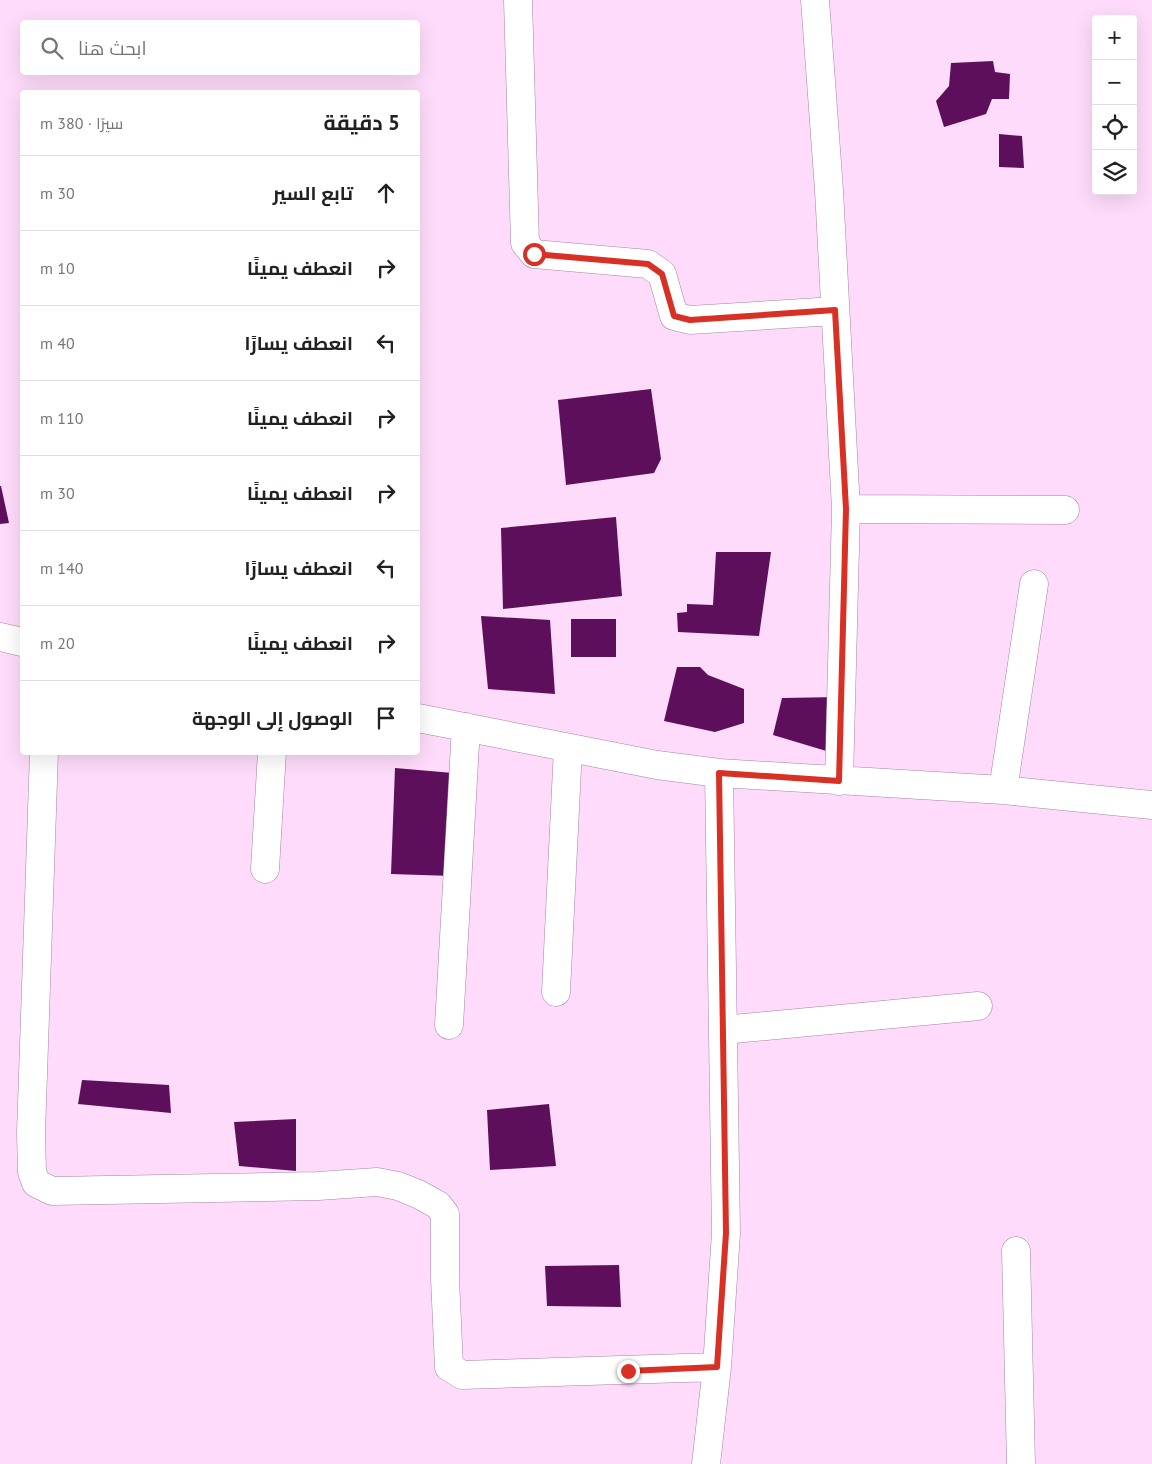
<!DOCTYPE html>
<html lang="ar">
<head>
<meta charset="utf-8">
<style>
  body { margin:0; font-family:"PT Sans",Cairo,sans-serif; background:#f2f2f2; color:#202124; direction:rtl }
  .controls { position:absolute; right:15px; top:15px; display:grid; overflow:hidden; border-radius:5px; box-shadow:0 5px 20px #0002 }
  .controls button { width:45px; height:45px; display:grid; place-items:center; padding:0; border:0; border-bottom:1px solid #e0e0e0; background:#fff; color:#202124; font:25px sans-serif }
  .stop { position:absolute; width:15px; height:15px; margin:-11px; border:4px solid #d93025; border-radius:50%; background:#fff }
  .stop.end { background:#d93025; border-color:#fff; box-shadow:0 1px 5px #0008 }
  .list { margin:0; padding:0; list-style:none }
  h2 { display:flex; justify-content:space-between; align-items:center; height:65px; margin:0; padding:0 20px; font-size:21px }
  h2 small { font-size:16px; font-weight:400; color:#757577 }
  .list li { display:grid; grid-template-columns:32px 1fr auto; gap:15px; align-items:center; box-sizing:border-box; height:75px; padding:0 20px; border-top:1px solid #e0e0e0 }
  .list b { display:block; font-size:19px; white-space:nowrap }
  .list em { font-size:16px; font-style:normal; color:#757577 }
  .icon { flex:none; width:28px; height:28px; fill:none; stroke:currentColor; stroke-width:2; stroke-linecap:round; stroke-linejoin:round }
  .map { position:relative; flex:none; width:1152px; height:1464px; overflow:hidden; direction:ltr }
  .search { position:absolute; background:#fff; box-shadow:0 5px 20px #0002; left:20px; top:20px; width:400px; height:55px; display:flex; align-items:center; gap:12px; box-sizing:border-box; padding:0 18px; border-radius:5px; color:#757577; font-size:19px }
  .panel { position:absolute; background:#fff; box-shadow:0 5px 20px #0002; left:20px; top:90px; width:400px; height:665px; border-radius:5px; direction:rtl }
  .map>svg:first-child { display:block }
  .building { fill:#5e0f5b }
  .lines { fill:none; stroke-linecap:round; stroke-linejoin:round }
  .minor-casing { stroke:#a484a1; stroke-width:29 }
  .minor { stroke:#fff; stroke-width:28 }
  .route { stroke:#d93025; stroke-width:6 }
</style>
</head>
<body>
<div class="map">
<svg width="1152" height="1464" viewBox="0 0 1152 1464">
  <rect width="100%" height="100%" fill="#fedbfa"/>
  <path class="building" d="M 993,61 L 995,72 L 1010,74 L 1009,99 L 992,99 L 986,114 L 944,127 L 936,101 L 949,86 L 951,63 Z
    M 999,134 L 1022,136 L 1024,168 L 999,167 Z
    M 651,389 L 661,459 L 654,473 L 566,485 L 558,400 Z
    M 0,486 L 1,486 L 9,523 L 0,524 Z
    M 616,517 L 622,596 L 503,609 L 501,528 Z
    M 716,552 L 771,552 L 759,636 L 678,632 L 677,613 L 687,612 L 687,604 L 713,605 Z
    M 481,616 L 550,620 L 555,694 L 488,689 Z
    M 571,619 L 616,619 L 616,657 L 571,657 Z
    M 677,667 L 700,667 L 708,675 L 744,689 L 744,723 L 715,732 L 664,721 Z
    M 839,697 L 833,753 L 773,735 L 782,698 Z
    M 395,768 L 453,773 L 452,876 L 391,874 Z
    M 82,1080 L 169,1085 L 171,1113 L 78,1104 Z
    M 549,1104 L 556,1166 L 490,1170 L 487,1110 Z
    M 296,1119 L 296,1171 L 239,1166 L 234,1122 Z
    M 619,1265 L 621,1307 L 547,1306 L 545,1266 Z"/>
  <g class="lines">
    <g class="minor-casing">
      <path id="minor" d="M 518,0 L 525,243 L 534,254 L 648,264 L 662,274 L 674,316 L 690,320 L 835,311
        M 815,0 L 829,190 L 846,509 L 839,781
        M 846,509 L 1065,510
        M 0,637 L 22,642
        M 418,718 L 657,765 L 719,773 L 1003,790 L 1152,805
        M 44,752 L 31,1133 L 32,1172 L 36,1183 L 52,1191 L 318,1186 L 377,1182 L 398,1186 L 418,1194 L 438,1205 L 445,1214 L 445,1278 L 449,1367 L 462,1375 L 717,1367
        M 1003,790 L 1034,584
        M 265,869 L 272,752
        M 556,992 L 568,748
        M 449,1025 L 466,727
        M 723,1030 L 978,1006
        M 1016,1251 L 1021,1464
        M 706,1464 L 717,1367 L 726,1233 L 719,773"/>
    </g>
    <use href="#minor" class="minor"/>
  </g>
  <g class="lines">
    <path class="route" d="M 534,254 L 648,264 L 662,274 L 674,316 L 690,320 L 835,310 L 846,509 L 839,781 L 719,773 L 726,1233 L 717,1367 L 628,1371"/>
  </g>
</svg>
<div class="controls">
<button>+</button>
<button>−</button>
<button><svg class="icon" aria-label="locate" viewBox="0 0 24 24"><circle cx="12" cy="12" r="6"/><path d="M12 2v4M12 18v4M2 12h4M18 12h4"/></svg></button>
<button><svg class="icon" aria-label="layers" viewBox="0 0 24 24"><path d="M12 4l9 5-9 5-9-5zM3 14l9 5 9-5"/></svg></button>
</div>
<div class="stop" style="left:534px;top:254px"></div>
<div class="stop end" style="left:628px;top:1371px"></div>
<div class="search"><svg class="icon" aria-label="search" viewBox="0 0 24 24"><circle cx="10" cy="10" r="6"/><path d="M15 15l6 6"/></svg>ابحث هنا</div>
<section class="panel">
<h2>5 دقيقة<small>سيرًا · 380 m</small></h2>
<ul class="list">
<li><svg class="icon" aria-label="ahead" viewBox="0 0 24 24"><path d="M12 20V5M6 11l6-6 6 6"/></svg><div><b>تابع السير</b></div><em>30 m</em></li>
<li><svg class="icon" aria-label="right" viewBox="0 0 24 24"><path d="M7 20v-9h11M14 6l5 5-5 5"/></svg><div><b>انعطف يمينًا</b></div><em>10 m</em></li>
<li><svg class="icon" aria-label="left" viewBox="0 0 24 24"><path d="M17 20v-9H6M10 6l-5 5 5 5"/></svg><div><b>انعطف يسارًا</b></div><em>40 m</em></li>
<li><svg class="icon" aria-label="right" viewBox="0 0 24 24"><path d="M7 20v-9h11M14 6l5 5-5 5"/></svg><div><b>انعطف يمينًا</b></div><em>110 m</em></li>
<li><svg class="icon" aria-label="right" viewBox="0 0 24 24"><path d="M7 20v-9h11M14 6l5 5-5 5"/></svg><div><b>انعطف يمينًا</b></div><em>30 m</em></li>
<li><svg class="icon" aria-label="left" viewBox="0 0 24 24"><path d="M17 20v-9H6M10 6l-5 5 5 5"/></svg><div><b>انعطف يسارًا</b></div><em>140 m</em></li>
<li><svg class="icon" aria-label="right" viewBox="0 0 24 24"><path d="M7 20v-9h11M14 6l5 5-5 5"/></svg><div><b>انعطف يمينًا</b></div><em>20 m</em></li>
<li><svg class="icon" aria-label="arrive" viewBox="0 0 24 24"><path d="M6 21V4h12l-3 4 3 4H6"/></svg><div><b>الوصول إلى الوجهة</b></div></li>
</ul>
</section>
</div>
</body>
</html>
